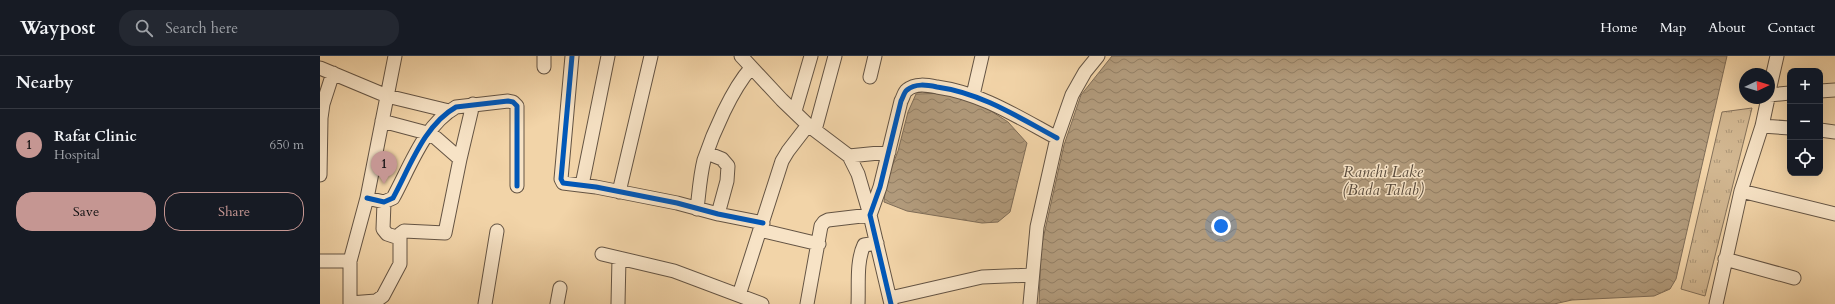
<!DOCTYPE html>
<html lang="en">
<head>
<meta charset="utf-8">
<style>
  body { margin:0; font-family:Cardo,serif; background:#242831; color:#f1f3f6 }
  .controls { position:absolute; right:12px; top:12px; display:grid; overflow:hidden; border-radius:8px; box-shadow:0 4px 16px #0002 }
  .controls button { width:36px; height:36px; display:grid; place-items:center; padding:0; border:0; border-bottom:1px solid #363941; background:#171b24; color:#f1f3f6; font:20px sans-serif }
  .compass { position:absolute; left:1419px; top:12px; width:36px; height:36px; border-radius:50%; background:#171b24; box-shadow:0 4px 16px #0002; rotate:86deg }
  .you { position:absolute; left:901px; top:170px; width:14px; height:14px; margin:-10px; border:3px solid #fff; border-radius:50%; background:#1a73e8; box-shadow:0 0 0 6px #1a73e833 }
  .badge { display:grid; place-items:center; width:26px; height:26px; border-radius:50%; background:#c59692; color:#111; font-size:13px; font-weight:700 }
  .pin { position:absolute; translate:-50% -33px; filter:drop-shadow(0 1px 2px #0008) }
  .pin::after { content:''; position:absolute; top:21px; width:14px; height:12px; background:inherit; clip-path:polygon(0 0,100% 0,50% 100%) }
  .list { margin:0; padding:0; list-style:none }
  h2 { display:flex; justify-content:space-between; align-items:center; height:52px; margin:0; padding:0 16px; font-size:17px }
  h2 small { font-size:13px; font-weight:400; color:#9ea1a6 }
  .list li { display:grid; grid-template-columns:26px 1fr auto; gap:12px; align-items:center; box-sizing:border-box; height:72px; padding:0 16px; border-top:1px solid #363941 }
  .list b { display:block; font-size:15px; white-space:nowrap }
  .list p { margin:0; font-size:13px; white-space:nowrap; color:#9ea1a6 }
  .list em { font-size:13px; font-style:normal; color:#9ea1a6 }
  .actions { display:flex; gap:8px; padding:12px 16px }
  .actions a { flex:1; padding:9px 0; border:1px solid #c59692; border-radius:16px; text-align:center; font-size:14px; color:#c59692 }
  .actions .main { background:#c59692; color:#111 }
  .icon { flex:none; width:22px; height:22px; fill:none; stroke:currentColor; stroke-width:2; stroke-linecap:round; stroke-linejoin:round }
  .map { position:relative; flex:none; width:1515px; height:248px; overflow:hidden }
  header { display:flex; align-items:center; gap:24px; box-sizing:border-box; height:56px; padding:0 20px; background:#171b24; border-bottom:1px solid #363941 }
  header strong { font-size:19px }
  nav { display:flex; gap:22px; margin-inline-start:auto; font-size:14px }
  .search { width:280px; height:36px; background:#242831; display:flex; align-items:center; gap:10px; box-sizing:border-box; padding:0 14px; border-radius:16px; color:#9ea1a6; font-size:15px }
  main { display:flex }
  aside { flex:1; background:#171b24 }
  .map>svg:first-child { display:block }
  .park { fill:url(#park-tufts); stroke:#83705a }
  .water { fill:url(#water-waves); stroke:#7f6d58 }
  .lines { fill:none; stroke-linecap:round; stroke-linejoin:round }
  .minor-casing { stroke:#645444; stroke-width:15 }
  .minor { stroke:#f7e3c6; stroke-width:13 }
  .cycleway-casing { stroke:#f7e3c6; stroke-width:8 }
  .cycleway { stroke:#0057b8; stroke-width:5 }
  .labels { text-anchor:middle; stroke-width:3; stroke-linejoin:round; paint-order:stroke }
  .water-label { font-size:16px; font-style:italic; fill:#5a4c3d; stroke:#f7e3c6 }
</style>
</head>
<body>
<header>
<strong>Waypost</strong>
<div class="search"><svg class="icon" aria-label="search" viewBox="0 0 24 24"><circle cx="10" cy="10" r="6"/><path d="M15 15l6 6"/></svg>Search here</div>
<nav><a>Home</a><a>Map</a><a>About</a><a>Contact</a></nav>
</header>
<main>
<aside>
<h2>Nearby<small></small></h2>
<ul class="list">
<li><span class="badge">1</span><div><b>Rafat Clinic</b><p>Hospital</p></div><em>650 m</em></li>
</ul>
<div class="actions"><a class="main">Save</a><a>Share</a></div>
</aside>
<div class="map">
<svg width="1515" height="248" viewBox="0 0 1515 248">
  <defs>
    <pattern id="park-tufts" width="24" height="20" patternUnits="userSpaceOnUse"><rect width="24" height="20" fill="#d2b791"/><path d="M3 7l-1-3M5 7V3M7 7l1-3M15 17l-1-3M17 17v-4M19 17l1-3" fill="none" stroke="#ab9576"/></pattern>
    <pattern id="water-waves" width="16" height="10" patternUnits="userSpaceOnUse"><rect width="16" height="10" fill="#b19a7b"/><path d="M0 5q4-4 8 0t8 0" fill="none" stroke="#917e64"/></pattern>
  </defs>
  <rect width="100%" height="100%" fill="#f2d4a8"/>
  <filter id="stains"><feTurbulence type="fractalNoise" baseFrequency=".005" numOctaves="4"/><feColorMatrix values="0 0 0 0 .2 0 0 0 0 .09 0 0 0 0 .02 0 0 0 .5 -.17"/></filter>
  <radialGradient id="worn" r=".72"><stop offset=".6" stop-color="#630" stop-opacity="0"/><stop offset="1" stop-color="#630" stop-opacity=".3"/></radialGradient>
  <path class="park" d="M 1432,52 L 1385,240 L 1361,233 L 1402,56 Z"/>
  <path class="water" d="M 792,0 L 1407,0 L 1356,223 L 1350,233 L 1334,240 L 1252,244 L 1234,248 L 719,248 L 721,192 L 744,89 L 761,39 Z
    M 632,37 L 665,51 L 688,66 L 707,87 L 690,156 L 678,166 L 662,167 L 587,155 L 564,146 L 566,126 L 578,95 L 588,56 L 596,38 Z"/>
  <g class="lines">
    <g class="minor-casing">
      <path id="minor" d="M 224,0 L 224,11
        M 252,0 L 241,123 L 243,127 L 276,131 L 357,147 L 398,158 L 443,167
        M 421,0 L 462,44 L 488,69 L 529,100 L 538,118 L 550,159 L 508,164 L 504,166 L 501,170 L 487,248
        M 0,12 L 67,40 L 129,55
        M 550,21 L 555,0
        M 1449,35 L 1457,0
        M 1500,35 L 1515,34
        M 653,39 L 662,0
        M 1449,39 L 1470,37
        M 475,55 L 491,0
        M 62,65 L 107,77 L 116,82 L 140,103
        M 1442,70 L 1470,72
        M 495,74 L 515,0
        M 1500,74 L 1515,76
        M 387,97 L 402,103 L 408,110 L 407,125 L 398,158
        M 529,100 L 569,96
        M 0,119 L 1,62 L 3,48 L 13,17
        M 262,129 L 288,0
        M 1421,135 L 1515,158
        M 299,136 L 331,0
        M 47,142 L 64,146 L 73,142 C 90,111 104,69 136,51 L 188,45 L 193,46 L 197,50 L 197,130
        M 64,146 L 63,173 L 67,178 L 79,182
        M 377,153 C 379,137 380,120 384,104 C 393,77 412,33 431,12
        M 440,174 L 499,188
        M 282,198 L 354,215 L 442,248
        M 1405,203 L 1474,222
        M 0,205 L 30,205
        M 419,239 L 462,105 L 468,95 L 488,69
        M 570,242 L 662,221 L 712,219
        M 30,247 L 56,245 L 63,240 L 80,208 L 80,178 L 84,175 L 125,177 L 140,103 L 153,48
        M 30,248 L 30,205 L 47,142 L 75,0
        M 165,248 L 177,175
        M 237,248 L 240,232
        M 298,248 L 299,202
        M 538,248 C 539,230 536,206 544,189 L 557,187
        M 571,248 L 550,159 L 560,131 L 581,45 C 583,42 584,36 587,34 C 595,27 607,29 617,31 C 661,37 698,61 737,82
        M 710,248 L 717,171 L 737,82 L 752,39 L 765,16 L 778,0
        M 1396,248 L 1421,135 L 1442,70 L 1448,42"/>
    </g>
    <use href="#minor" class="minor"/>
    <g class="cycleway-casing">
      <path id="cycleway" d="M 252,0 L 241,123 L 243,127 L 276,131 L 357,147 L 398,158 L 443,167
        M 47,142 L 64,146 L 73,142 C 90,111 104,69 136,51 L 188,45 L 193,46 L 197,50 L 197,130
        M 571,248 L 550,159 L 560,131 L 581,45 C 583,42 584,36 587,34 C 595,27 607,29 617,31 C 661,37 698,61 737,82"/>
    </g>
    <use href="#cycleway" class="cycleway"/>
  </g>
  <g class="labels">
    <g class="water-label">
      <text x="1063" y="121">Ranchi Lake<tspan x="1063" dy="18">(Bada Talab)</tspan></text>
    </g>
  </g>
  <rect width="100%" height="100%" filter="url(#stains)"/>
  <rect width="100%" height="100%" fill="url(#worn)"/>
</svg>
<div class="controls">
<button>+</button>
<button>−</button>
<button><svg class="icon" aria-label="locate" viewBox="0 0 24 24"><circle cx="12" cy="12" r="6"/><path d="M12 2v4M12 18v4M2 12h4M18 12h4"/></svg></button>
</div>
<svg class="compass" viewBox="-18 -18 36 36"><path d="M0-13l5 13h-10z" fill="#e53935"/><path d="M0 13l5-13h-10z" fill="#9ea1a6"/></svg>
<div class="you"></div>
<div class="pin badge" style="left:64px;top:128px">1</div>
</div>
</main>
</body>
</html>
